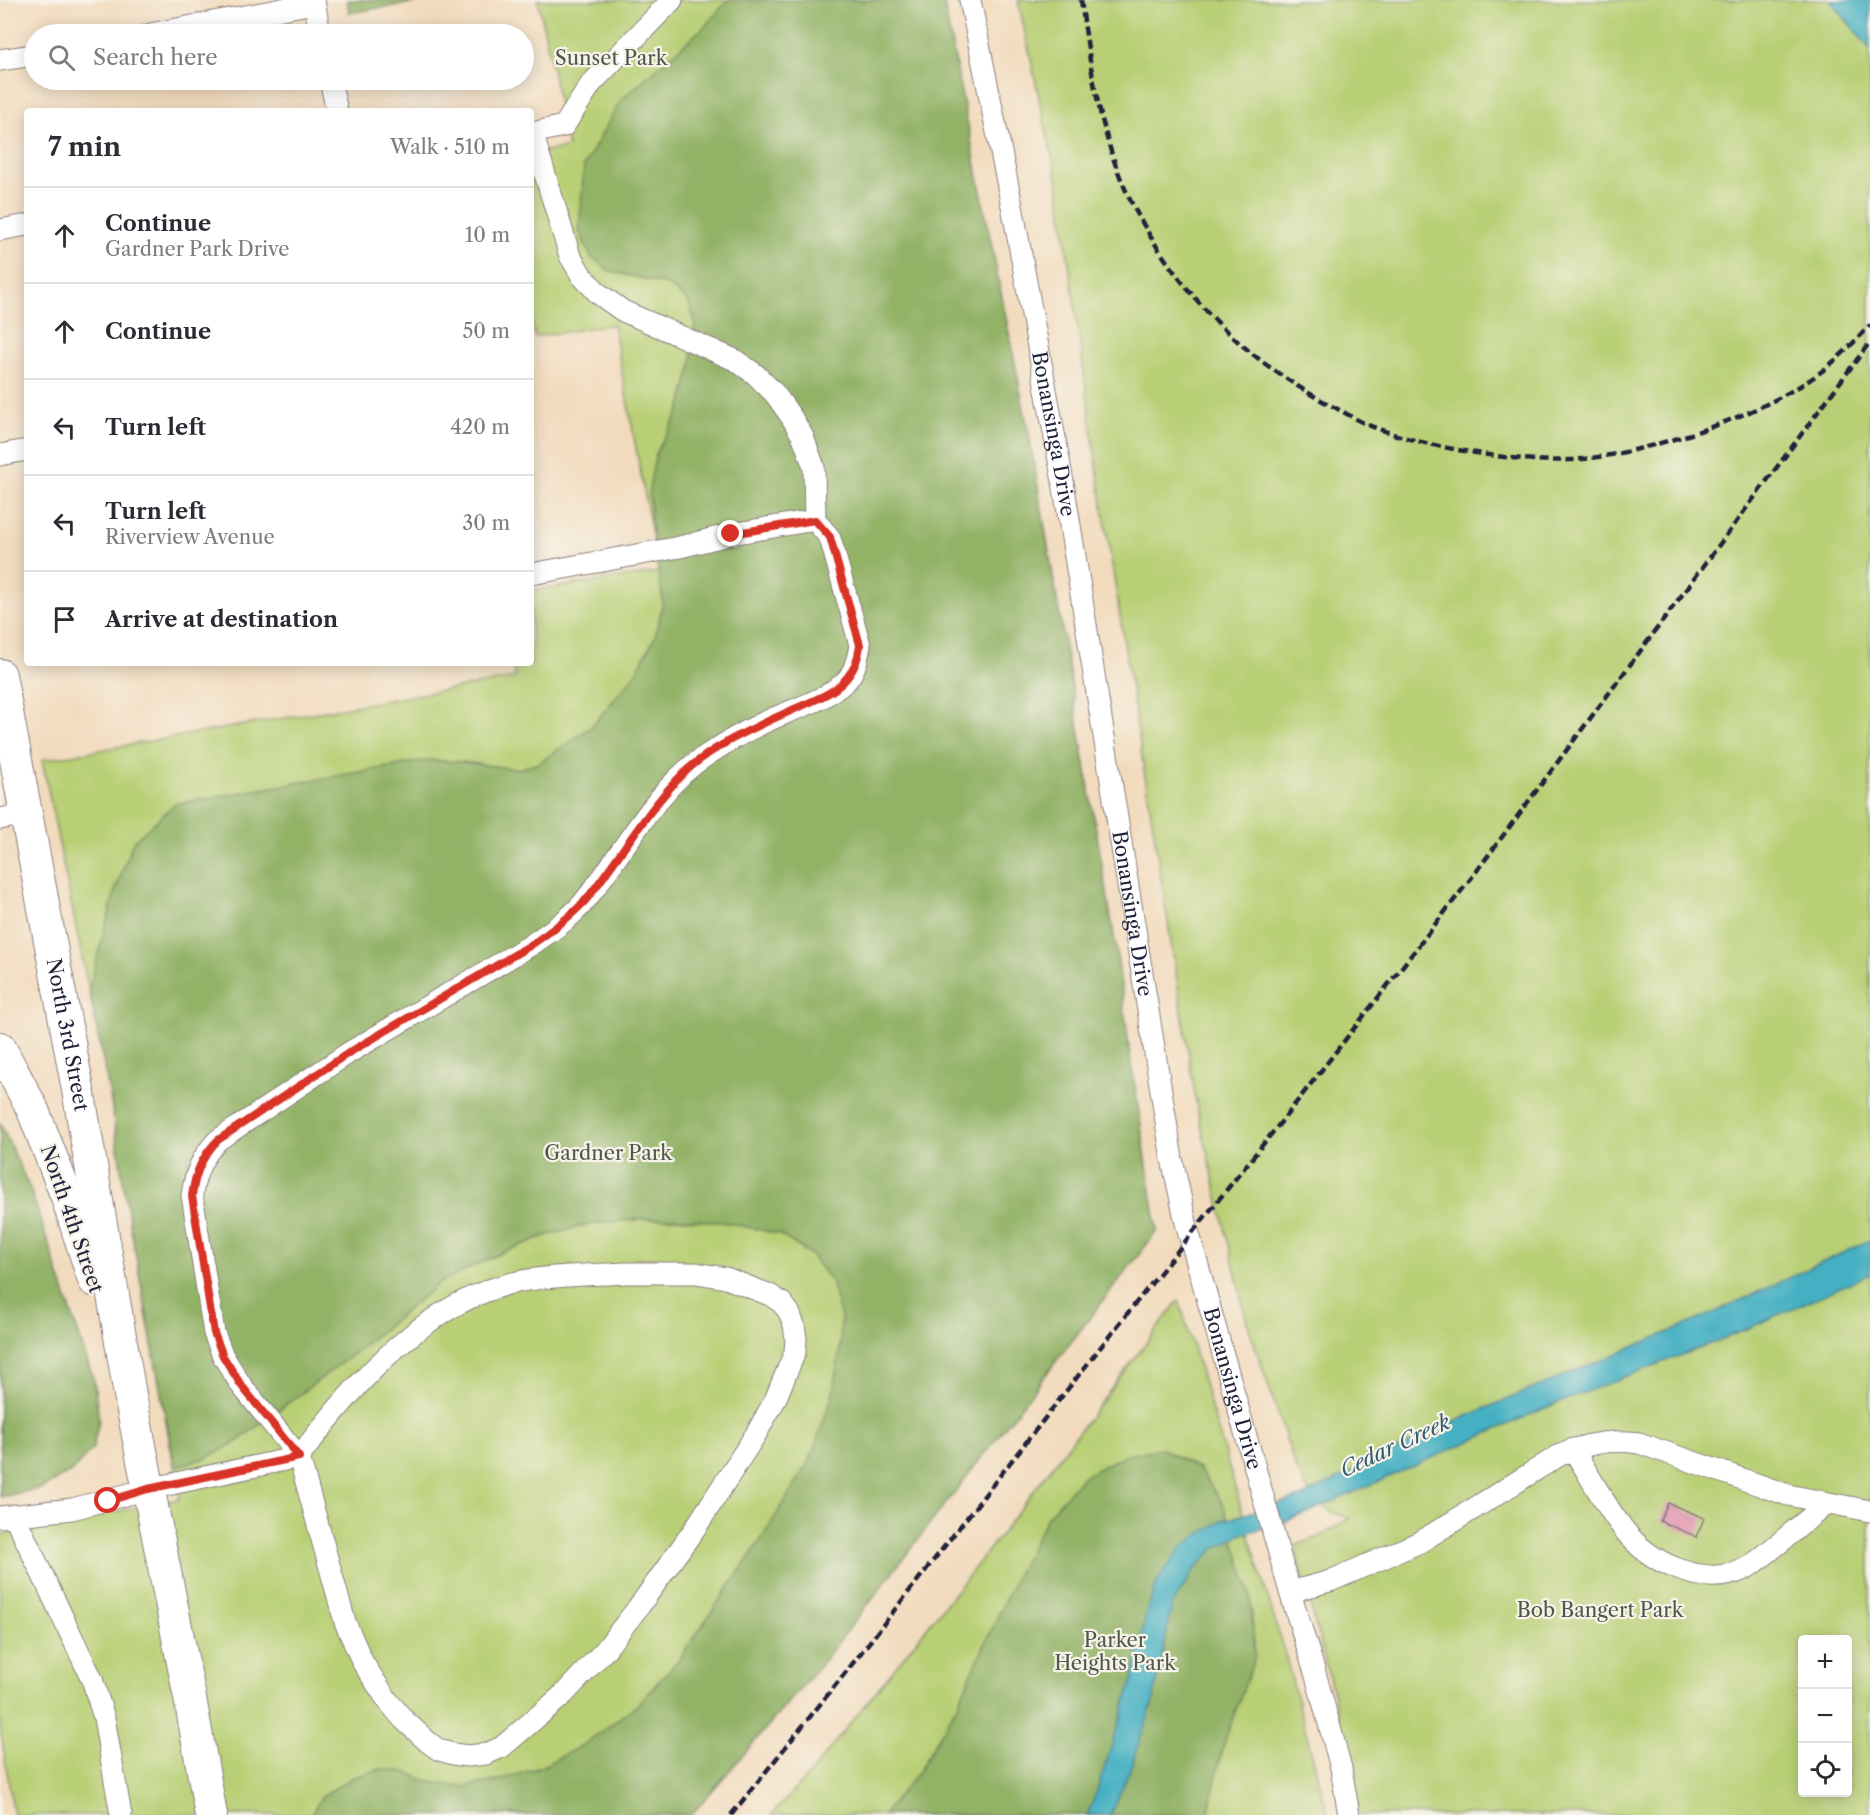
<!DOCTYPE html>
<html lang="en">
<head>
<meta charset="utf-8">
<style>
  body { margin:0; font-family:"Libre Caslon Text",serif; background:#f7f7f7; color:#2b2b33 }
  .controls { position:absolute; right:18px; bottom:18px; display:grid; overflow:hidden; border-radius:6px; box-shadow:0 3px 15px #0003 }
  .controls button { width:54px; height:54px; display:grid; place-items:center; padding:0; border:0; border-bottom:2px solid #e1e1e2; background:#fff; color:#2b2b33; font:30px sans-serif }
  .stop { position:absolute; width:18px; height:18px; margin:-14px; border:4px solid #d93025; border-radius:50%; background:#fff }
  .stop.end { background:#d93025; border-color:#fff; box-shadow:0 2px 6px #0008 }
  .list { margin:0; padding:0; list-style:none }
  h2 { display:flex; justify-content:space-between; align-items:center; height:78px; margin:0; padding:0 24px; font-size:26px }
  h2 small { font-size:20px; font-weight:400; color:#7c7c81 }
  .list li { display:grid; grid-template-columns:39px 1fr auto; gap:18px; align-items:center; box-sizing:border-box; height:96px; padding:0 24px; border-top:2px solid #e1e1e2 }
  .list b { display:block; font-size:22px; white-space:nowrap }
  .list p { margin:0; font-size:20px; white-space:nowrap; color:#7c7c81 }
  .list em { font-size:20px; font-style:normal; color:#7c7c81 }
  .icon { flex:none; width:33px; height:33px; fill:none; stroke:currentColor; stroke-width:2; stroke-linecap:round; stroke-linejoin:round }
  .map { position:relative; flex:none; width:1870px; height:1815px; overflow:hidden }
  .search { position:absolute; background:#fff; box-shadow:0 3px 15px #0003; left:24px; top:24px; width:510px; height:66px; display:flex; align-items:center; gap:15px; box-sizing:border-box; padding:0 21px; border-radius:33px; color:#7c7c81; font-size:22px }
  .panel { position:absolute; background:#fff; box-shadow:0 3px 15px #0003; left:24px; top:108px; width:510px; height:558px; border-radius:6px }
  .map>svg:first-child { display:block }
  .green { fill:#b8cf74; stroke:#6d7858; stroke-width:1.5; fill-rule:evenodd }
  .forest { fill:#92b266; stroke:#5a6a50; stroke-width:1.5 }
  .water { fill:#44b0c3; stroke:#33697f; stroke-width:1.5 }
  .building { fill:#e08fad }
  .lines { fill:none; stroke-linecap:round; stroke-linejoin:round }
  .minor-casing { stroke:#8a7e7c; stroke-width:23 }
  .highway-casing { stroke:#8a7e7c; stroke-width:34 }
  .minor { stroke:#fff; stroke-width:21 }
  .highway { stroke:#fff; stroke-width:32 }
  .rail { stroke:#22223b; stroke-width:4.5; stroke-dasharray:9 4.5; stroke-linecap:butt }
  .route { stroke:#d93025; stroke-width:8 }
  .labels { text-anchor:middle; stroke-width:4.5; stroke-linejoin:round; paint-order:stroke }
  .park-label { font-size:20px; fill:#4f564c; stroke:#f7f3e8 }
  .street-label { font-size:20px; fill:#22223b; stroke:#f7f3e8 }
  .water-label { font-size:21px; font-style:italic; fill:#305b71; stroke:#f7f3e8 }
</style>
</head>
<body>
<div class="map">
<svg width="1870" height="1815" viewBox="0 0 1870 1815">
  <rect width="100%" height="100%" fill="#f7f3e8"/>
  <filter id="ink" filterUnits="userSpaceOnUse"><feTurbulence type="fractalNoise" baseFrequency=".0167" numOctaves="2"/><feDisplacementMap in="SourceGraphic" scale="12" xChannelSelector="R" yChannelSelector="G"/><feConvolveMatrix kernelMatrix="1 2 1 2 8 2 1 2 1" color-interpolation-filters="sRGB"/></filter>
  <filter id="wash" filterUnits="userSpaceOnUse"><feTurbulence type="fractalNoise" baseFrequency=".008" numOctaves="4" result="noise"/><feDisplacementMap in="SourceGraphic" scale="24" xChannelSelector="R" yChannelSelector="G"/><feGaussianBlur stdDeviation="1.35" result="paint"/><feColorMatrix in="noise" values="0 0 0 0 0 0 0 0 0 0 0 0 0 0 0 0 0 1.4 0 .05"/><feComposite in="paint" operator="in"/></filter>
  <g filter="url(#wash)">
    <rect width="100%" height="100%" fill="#f2dbbd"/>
    <path class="green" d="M 538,0 L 943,0 L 1029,435 L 1116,948 L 1130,1055 L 1157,1231 L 822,1663 L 691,1815 L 14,1815 L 0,1728 L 0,1535 L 180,1499 L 127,1207 L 110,1095 L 42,760 L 515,678 L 513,663 L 531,663 L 531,591 L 659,572 L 613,324 L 535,337 L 531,317 L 531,154 L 568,147 Z
      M 1018,0 L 1830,0 L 1870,49 L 1870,1815 L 1360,1815 L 1337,1708 L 1295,1546 L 1323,1535 L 1350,1518 L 1331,1512 L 1309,1492 L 1296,1468 L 1247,1322 L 1197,1108 L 1099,482 L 1058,184 ZM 1802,1640 L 1848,1640 L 1848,1792 L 1802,1792 Z
      M 1179,1300 L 1286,1658 L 1328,1815 L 771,1815 L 812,1771 L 985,1555 Z"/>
    <path class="forest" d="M 347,0 L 432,0 L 349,13 Z
      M 728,0 L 943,0 L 1029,435 L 1116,948 L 1130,1055 L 1157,1231 L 822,1663 L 691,1815 L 310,1815 L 323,1795 L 354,1777 L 381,1769 L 406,1772 L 429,1782 L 463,1787 L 497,1781 L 541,1767 L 583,1745 L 637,1705 L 680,1658 L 759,1543 L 810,1460 L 832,1397 L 840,1350 L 841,1317 L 831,1281 L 810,1254 L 779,1234 L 729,1223 L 675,1218 L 630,1220 L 585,1225 L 542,1237 L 499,1254 L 441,1282 L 352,1355 L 235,1443 L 206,1458 L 175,1467 L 127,1207 L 110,1095 L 89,988 L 115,891 L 133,842 L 175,804 L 428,760 L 463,762 L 516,769 L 537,764 L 591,727 L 635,674 L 655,637 L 663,602 L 652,531 L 649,488 L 656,453 L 680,410 L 691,368 L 695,321 L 688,301 L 668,285 L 610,271 L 591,257 L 579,231 L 584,166 L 621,100 L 704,27 Z
      M 0,1123 L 31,1191 L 94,1381 L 99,1420 L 93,1448 L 73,1471 L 42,1488 L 0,1497 Z
      M 1161,1448 L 1199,1469 L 1223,1504 L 1250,1593 L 1255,1656 L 1223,1746 L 1208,1815 L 883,1815 L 920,1769 L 957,1706 L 1018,1572 L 1047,1517 L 1082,1477 L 1123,1456 Z"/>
    <path class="water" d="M 1830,0 L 1870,0 L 1870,49 Z
      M 1870,1240 L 1870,1274 L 1738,1333 L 1550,1406 L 1309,1512 L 1282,1523 L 1242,1534 L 1214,1549 L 1194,1570 L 1172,1606 L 1153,1702 L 1129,1772 L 1110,1815 L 1087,1815 L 1097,1791 L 1133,1679 L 1147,1609 L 1158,1580 L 1180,1549 L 1198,1535 L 1222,1521 L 1301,1497 L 1455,1421 L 1700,1319 Z"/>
    <g id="blocks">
      <path class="building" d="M 1668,1503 L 1704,1518 L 1697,1537 L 1660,1521 Z"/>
    </g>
  </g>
  <g filter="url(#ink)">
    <use href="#blocks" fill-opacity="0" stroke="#8a7e7c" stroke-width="1.5"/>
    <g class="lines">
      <g class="minor-casing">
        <g id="minor">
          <path d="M 314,0 L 320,34"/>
          <path id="s1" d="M 970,0 L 1013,211 L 1063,482 L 1172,1159 L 1186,1223 L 1290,1592 L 1316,1676 L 1341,1768 L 1349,1815"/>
          <path d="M 150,34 L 314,3"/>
          <path d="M 0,60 L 34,55"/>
          <path d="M 330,80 L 337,111"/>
          <path d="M 531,133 L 564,126 L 591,84 L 672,0"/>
          <path d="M 0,230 L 27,225"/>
          <path d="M 0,455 L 27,450"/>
          <path d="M 531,574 L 680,547 L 731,534 L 815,520"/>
          <path d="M 0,819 L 26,814"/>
          <path d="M 627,1273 L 696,1273 L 726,1278 L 770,1295 L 782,1303 L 789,1312 L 794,1325 L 796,1339 L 795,1352 L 775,1400 L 756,1434 L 696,1527 L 640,1605 L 605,1650 L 564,1694 L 502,1747 L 486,1754 L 468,1756 L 453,1754 L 439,1750 L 428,1742 L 403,1719 L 388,1701 L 363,1663 L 345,1622 L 299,1457 C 354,1384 428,1298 522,1281 C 557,1275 592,1275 627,1273 Z"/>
          <path d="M 1573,1449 C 1590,1476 1605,1506 1625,1531 C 1649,1562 1701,1587 1740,1571 C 1754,1566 1765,1554 1777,1545 C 1794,1531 1810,1517 1827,1504"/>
          <path d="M 14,1515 L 92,1679 L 104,1718 L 121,1815"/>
          <path d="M 0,1517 L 72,1509 L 148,1489 L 299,1457 L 241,1385 L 223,1356 L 214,1333 L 192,1195 C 195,1173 202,1156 218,1140 L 350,1052 L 531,945 C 551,931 572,918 587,898 C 623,853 658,785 707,755 C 725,743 744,732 763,723 C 789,710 823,702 845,682 C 855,672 858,658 860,645 L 830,538 L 815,520 L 814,467 L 803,437 L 792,418 L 775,394 L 755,374 L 735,360 L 623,311 L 599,294 L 582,276 L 570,256 L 532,132"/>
          <path d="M 1290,1592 L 1330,1581 L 1420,1542 L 1560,1455 C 1586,1443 1610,1439 1639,1443 L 1788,1495 L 1870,1511"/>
        </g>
      </g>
      <g class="highway-casing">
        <g id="highway">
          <path id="s2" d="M 0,675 L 79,1095 L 130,1395 L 190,1698 L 211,1815"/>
          <path d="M 0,1048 L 32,1108 L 67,1197 L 94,1280"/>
        </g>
      </g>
      <use href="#minor" class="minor"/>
      <use href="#highway" class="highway"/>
      <path class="rail" d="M 1081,0 C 1091,72 1102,150 1138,215 C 1185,300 1247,361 1332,406 C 1344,412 1355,419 1366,424 C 1402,439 1443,448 1482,454 C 1510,458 1540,462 1569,460 C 1610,458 1652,446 1691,434 C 1733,420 1777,402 1814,377 C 1835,362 1853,344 1870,325
        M 731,1815 L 842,1677 L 1107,1339 L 1285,1117 L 1476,872 L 1870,342"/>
    </g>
  </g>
  <g class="lines" filter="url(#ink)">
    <path class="route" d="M 108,1501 L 148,1489 L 299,1457 L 241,1385 L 223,1356 L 214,1333 L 192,1196 C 195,1173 202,1156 218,1140 L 350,1052 L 531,945 C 550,932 568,919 584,902 C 593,892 601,880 609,869 C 633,836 656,800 685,772 C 712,746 755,727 788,712 C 823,696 855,688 860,645 L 830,537 L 815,520 L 731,534"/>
  </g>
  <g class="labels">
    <g class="park-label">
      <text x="611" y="65">Sunset Park</text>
      <text x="608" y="1160">Gardner Park</text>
      <text x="1600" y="1617">Bob Bangert Park</text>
      <text x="1115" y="1647">Parker<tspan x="1115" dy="23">Heights Park</tspan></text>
    </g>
    <g class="street-label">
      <text dy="7" stroke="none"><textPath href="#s1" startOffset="442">Bonansinga Drive</textPath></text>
      <text dy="7" stroke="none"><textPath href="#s1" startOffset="928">Bonansinga Drive</textPath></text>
      <text dy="7" stroke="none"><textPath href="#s2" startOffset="366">North 3rd Street</textPath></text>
      <text transform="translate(72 1219) rotate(71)" y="7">North 4th Street</text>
      <text dy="7" stroke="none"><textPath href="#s1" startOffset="1414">Bonansinga Drive</textPath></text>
    </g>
    <g class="water-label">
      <text transform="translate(1395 1446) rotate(-25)" y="7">Cedar Creek</text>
    </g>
  </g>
</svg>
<div class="controls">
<button>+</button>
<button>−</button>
<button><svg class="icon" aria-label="locate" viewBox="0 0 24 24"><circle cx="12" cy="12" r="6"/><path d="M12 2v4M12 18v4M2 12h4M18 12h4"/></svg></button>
</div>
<div class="stop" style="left:108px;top:1501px"></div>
<div class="stop end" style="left:731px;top:534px"></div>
<div class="search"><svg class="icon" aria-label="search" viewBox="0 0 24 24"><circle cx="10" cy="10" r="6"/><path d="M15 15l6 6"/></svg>Search here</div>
<section class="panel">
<h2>7 min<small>Walk · 510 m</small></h2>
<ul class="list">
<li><svg class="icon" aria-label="ahead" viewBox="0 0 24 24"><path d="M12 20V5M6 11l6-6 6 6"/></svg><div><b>Continue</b><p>Gardner Park Drive</p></div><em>10 m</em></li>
<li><svg class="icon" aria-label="ahead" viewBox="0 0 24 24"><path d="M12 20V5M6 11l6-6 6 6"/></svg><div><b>Continue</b></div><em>50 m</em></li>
<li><svg class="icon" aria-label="left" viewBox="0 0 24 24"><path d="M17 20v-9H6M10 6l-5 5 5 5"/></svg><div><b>Turn left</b></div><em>420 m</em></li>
<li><svg class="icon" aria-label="left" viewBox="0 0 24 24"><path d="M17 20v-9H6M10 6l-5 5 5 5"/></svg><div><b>Turn left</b><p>Riverview Avenue</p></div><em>30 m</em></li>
<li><svg class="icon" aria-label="arrive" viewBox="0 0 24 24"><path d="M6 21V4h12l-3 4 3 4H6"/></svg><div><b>Arrive at destination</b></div></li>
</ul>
</section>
</div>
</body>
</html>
